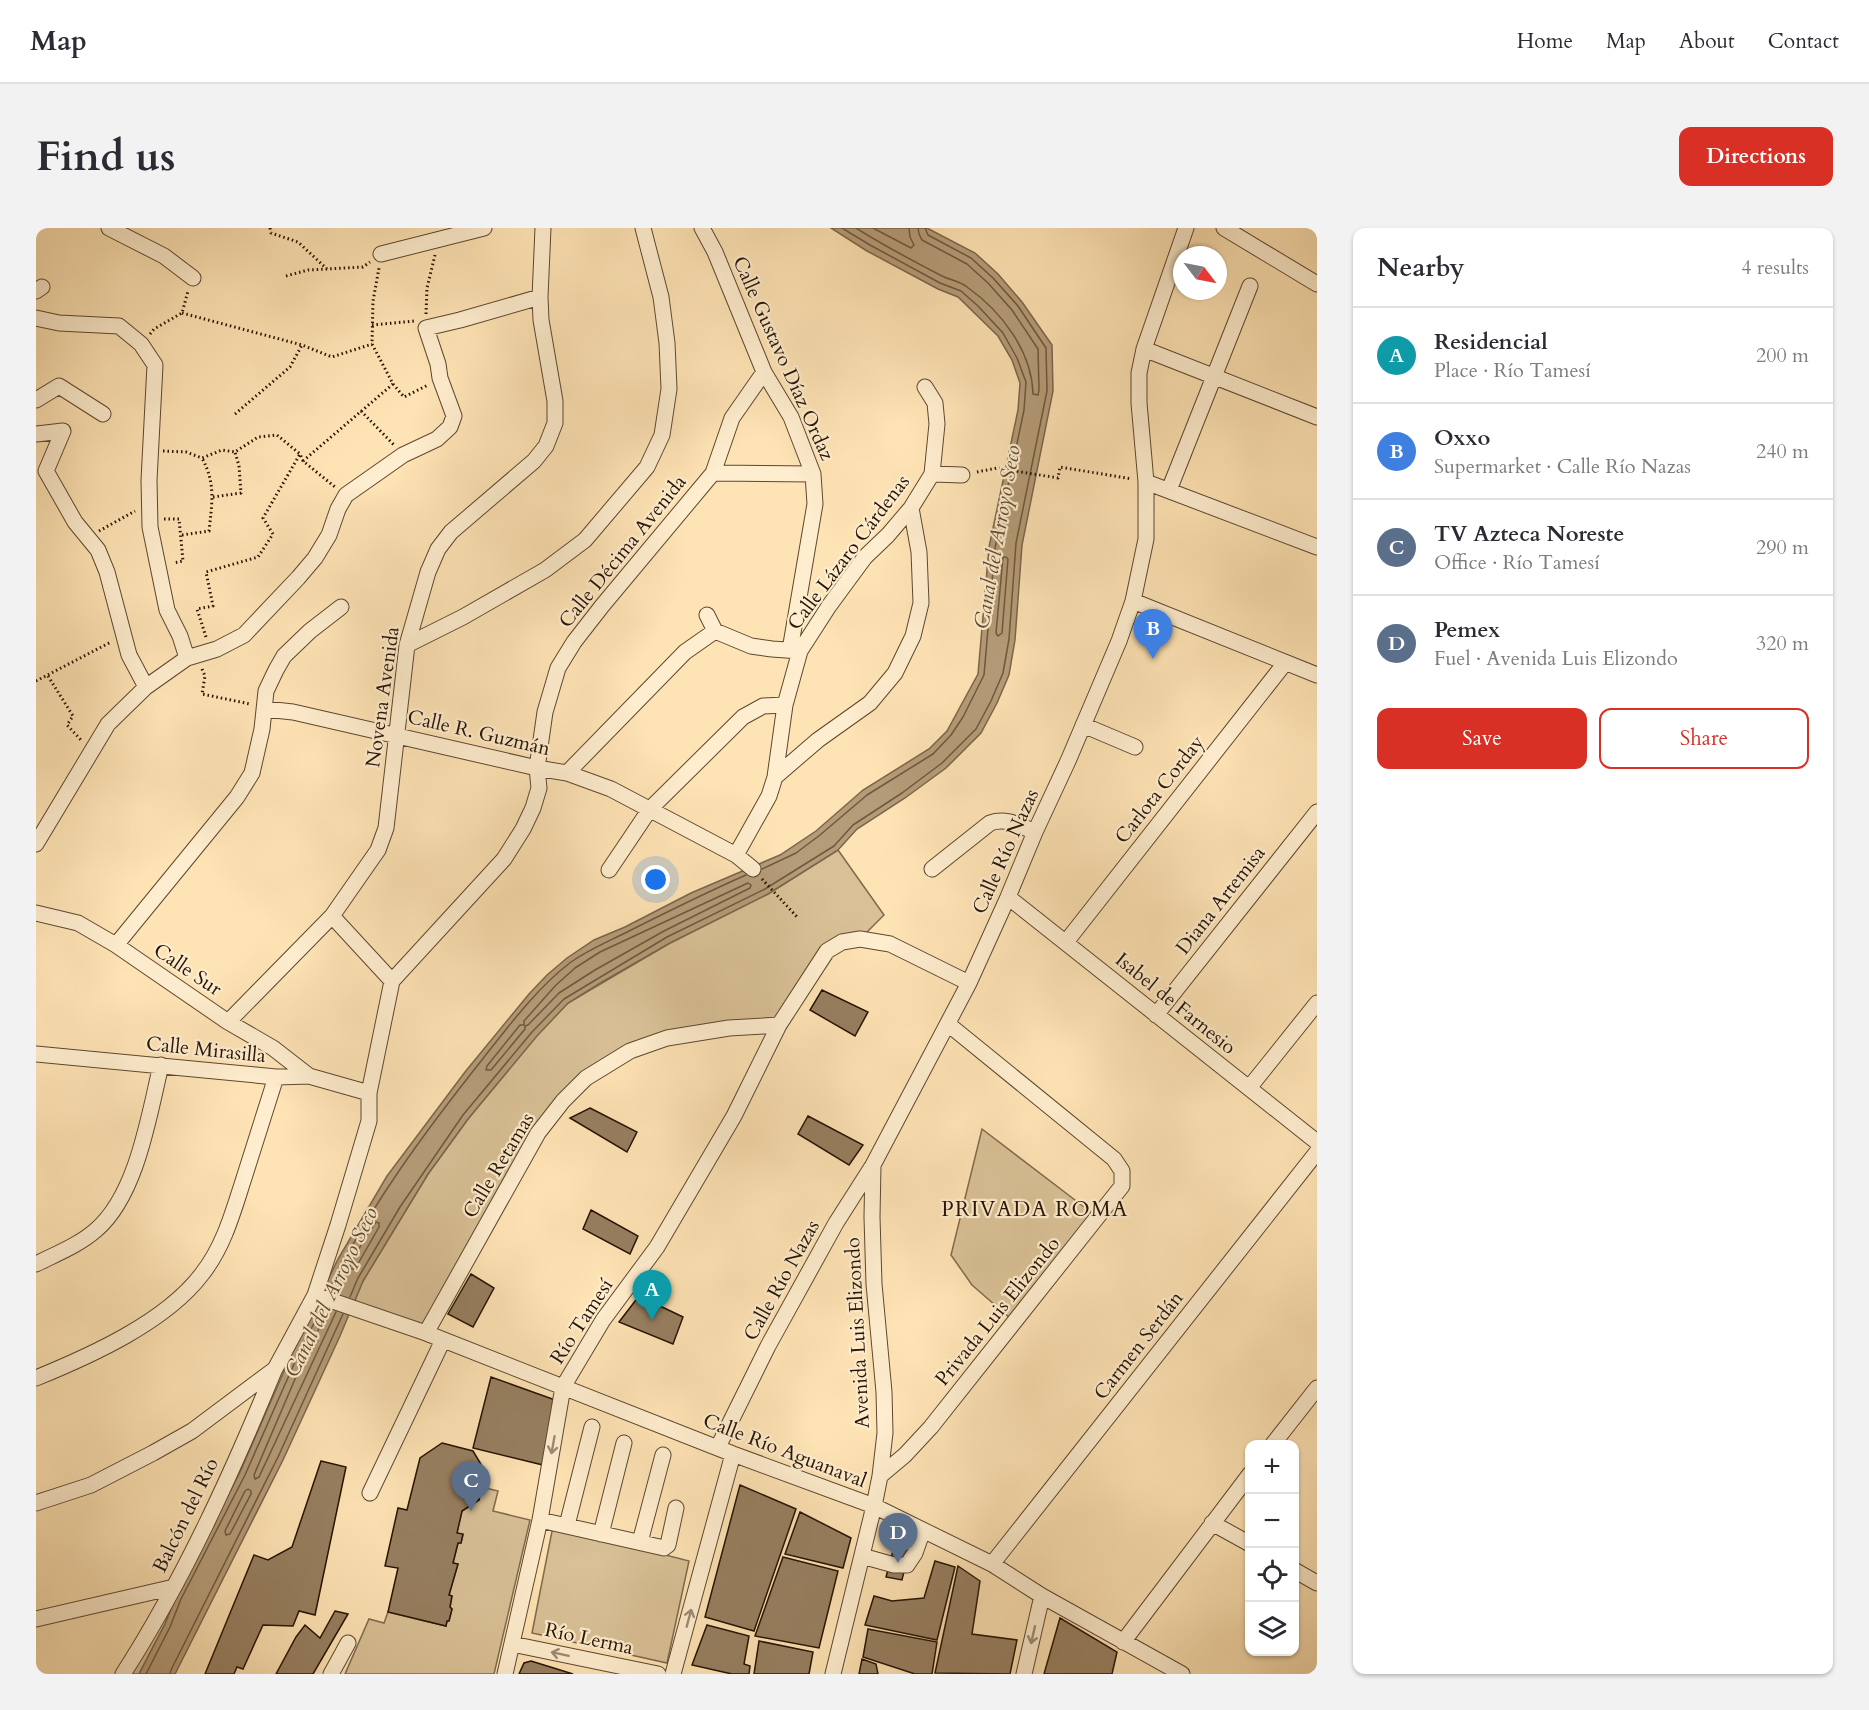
<!DOCTYPE html>
<html lang="en">
<head>
<meta charset="utf-8">
<style>
  body { margin:0; font-family:Cardo,serif; background:#f2f2f3; color:#2b2b33 }
  .controls { position:absolute; right:18px; bottom:18px; display:grid; overflow:hidden; border-radius:12px; box-shadow:0 2px 4px #0004 }
  .controls button { width:54px; height:54px; display:grid; place-items:center; padding:0; border:0; border-bottom:2px solid #e1e1e2; background:#fff; color:#2b2b33; font:30px sans-serif }
  .compass { position:absolute; left:1137px; top:18px; width:54px; height:54px; border-radius:50%; background:#fff; box-shadow:0 2px 4px #0004; rotate:122deg }
  .you { position:absolute; left:620px; top:652px; width:21px; height:21px; margin:-15px; border:4px solid #fff; border-radius:50%; background:#1a73e8; box-shadow:0 0 0 9px #1a73e833 }
  .badge { display:grid; place-items:center; width:39px; height:39px; border-radius:50%; background:#d93025; color:#fff; font-size:20px; font-weight:700 }
  .pin { position:absolute; translate:-50% -50px; filter:drop-shadow(0 2px 3px #0008) }
  .pin::after { content:''; position:absolute; top:32px; width:21px; height:18px; background:inherit; clip-path:polygon(0 0,100% 0,50% 100%) }
  .list { margin:0; padding:0; list-style:none }
  h2 { display:flex; justify-content:space-between; align-items:center; height:78px; margin:0; padding:0 24px; font-size:26px }
  h2 small { font-size:20px; font-weight:400; color:#7c7c81 }
  .list li { display:grid; grid-template-columns:39px 1fr auto; gap:18px; align-items:center; box-sizing:border-box; height:96px; padding:0 24px; border-top:2px solid #e1e1e2 }
  .list b { display:block; font-size:22px; white-space:nowrap }
  .list p { margin:0; font-size:20px; white-space:nowrap; color:#7c7c81 }
  .list em { font-size:20px; font-style:normal; color:#7c7c81 }
  .actions { display:flex; gap:12px; padding:18px 24px }
  .actions a { flex:1; padding:14px 0; border:2px solid #d93025; border-radius:12px; text-align:center; font-size:21px; color:#d93025 }
  .actions .main { background:#d93025; color:#fff }
  .icon { flex:none; width:33px; height:33px; fill:none; stroke:currentColor; stroke-width:2; stroke-linecap:round; stroke-linejoin:round }
  .map { position:relative; flex:none; width:1281px; height:1446px; overflow:hidden; border-radius:12px }
  header { display:flex; align-items:center; gap:36px; box-sizing:border-box; height:84px; padding:0 30px; background:#fff; border-bottom:2px solid #e1e1e2 }
  header strong { font-size:28px }
  nav { display:flex; gap:33px; margin-inline-start:auto; font-size:21px }
  .intro { display:flex; align-items:center; justify-content:space-between; box-sizing:border-box; height:144px; padding:0 36px }
  h1 { margin:0; font-size:42px }
  .button { padding:15px 27px; border-radius:12px; background:#d93025; color:#fff; font-size:21px; font-weight:700 }
  main { display:flex; gap:36px; padding:0 36px }
  aside { flex:1; background:#fff; border-radius:12px; box-shadow:0 2px 4px #0004 }
  .map>svg:first-child { display:block }
  .green { fill:#d9c096; stroke:#806a4d; stroke-width:1.5 }
  .water { fill:#b59c78; stroke:#7c654a; stroke-width:1.5 }
  .lines { fill:none; stroke-linecap:round; stroke-linejoin:round }
  .shore { stroke:#6e583e; stroke-width:1.5 }
  .building { fill:#977f60; stroke:#271304; stroke-width:1.5 }
  .minor-casing { stroke:#5d4730; stroke-width:17 }
  .path { stroke:#271304; stroke-width:3; stroke-dasharray:1.5 3; stroke-linecap:butt }
  .minor { stroke:#feedce; stroke-width:15 }
  .oneway { stroke:#9d8b73 }
  .labels { text-anchor:middle; stroke-width:4.5; stroke-linejoin:round; paint-order:stroke }
  .street-label { font-size:20px; fill:#271304; stroke:#feedce }
  .water-label { font-size:21px; font-style:italic; fill:#604a32; stroke:#feedce }
  .neighbourhood-label { font-size:21px; letter-spacing:1.5px; fill:#271304; stroke:#feedce }
</style>
</head>
<body>
<header>
<strong>Map</strong>
<nav><a>Home</a><a>Map</a><a>About</a><a>Contact</a></nav>
</header>
<div class="intro"><h1>Find us</h1><a class="button">Directions</a></div>
<main>
<div class="map">
<svg width="1281" height="1446" viewBox="0 0 1281 1446">
  <rect width="100%" height="100%" fill="#fee3b4"/>
  <filter id="stains"><feTurbulence type="fractalNoise" baseFrequency=".00333" numOctaves="4"/><feColorMatrix values="0 0 0 0 .2 0 0 0 0 .09 0 0 0 0 .02 0 0 0 .5 -.17"/></filter>
  <radialGradient id="worn" r=".72"><stop offset=".6" stop-color="#630" stop-opacity="0"/><stop offset="1" stop-color="#630" stop-opacity=".3"/></radialGradient>
  <path class="green" d="M 802,622 L 848,687 L 824,711 L 806,714 L 743,797 L 594,823 L 527,873 L 390,1105 L 316,1079 L 327,1053 L 392,946 L 432,891 L 500,808 L 532,775 L 634,715 L 732,666 Z
    M 946,901 L 1060,988 L 975,1091 L 936,1057 L 915,1027 Z
    M 446,1259 L 462,1263 L 457,1283 L 494,1292 L 458,1446 L 309,1446 L 333,1391 L 348,1395 L 352,1384 L 410,1398 L 411,1393 L 413,1393 L 416,1381 L 414,1379 L 416,1368 L 413,1367 L 422,1336 L 417,1335 L 422,1315 L 425,1315 L 427,1307 L 421,1305 L 426,1283 L 443,1272 Z
    M 517,1298 L 653,1333 L 631,1435 L 496,1405 Z
    M 140,1369 L 129,1396 L 103,1446 L 87,1446 Z"/>
  <path class="water" d="M 795,0 L 891,0 L 939,25 L 962,46 L 986,74 L 1016,117 L 1017,163 L 986,317 L 979,412 L 973,447 L 961,475 L 945,505 L 910,540 L 869,570 L 821,601 L 802,622 L 732,666 L 634,715 L 566,754 L 532,775 L 501,808 L 432,891 L 392,946 L 327,1053 L 304,1108 L 247,1232 L 139,1446 L 103,1446 L 129,1396 L 140,1369 L 204,1244 L 256,1125 L 302,1031 L 351,948 L 429,844 L 493,766 L 511,747 L 531,730 L 558,712 L 589,699 L 655,665 L 744,627 L 780,603 L 827,562 L 893,521 L 911,503 L 942,446 L 953,319 L 982,182 L 984,155 L 976,132 L 962,108 L 922,69 L 902,61 L 831,23 Z"/>
  <g class="lines">
    <path class="shore" d="M 820,0 C 847,17 877,33 906,48 C 914,52 924,53 931,59 C 965,83 996,123 997,166 L 1002,167 L 1003,162 L 1002,121 L 976,82 L 952,55 L 931,36 L 886,12 L 883,6 L 882,0
      M 837,0 L 875,20 L 878,17 L 874,9 L 873,0
      M 967,329 L 970,329 L 972,331 L 966,405 L 962,408 L 960,405 Z
      M 726,641 L 760,625 L 784,607 L 831,567 L 897,526 L 915,507 L 927,489 L 948,447 L 959,320 L 988,182 L 990,154 L 981,130 L 967,105 L 942,78 L 925,63 L 904,55 L 834,17 L 806,0
      M 712,655 L 715,657 L 714,660 L 628,703 L 559,742 L 523,765 L 492,797 L 489,798 L 489,801 L 455,842 L 450,842 L 451,838 L 484,797 L 488,797 L 488,793 L 520,757 L 539,740 L 564,724 Z
      M 340,994 L 343,995 L 343,999 L 319,1041 L 315,1041 L 314,1037 L 330,1008 Z
      M 293,1062 C 334,977 391,901 449,828 C 475,795 502,759 535,734 C 555,720 574,713 595,702 C 633,683 671,664 710,647
      M 314,1069 L 322,1050 L 364,979 L 427,887 L 496,804 L 528,771 L 631,709 L 729,661 L 798,618 L 817,597 L 866,565 L 906,535 L 940,501 L 955,473 L 967,445 L 973,411 L 980,315 L 1011,163 L 1010,120 L 982,78 L 957,50 L 935,30 L 892,7 L 889,0
      M 293,1081 L 268,1130 L 218,1247 L 219,1251 L 223,1249 L 300,1084
      M 212,1261 L 215,1263 L 215,1266 L 194,1306 L 190,1307 L 189,1303 L 209,1263 Z
      M 110,1446 L 134,1399 L 145,1371 L 209,1247 L 262,1127 L 286,1079
      M 134,1446 L 135,1442 L 242,1229 L 307,1086"/>
  </g>
  <path class="building" d="M 786,762 L 832,784 L 819,808 L 774,782 Z
    M 554,880 L 601,904 L 591,924 L 534,890 Z
    M 772,888 L 827,917 L 813,937 L 762,906 Z
    M 555,982 L 602,1008 L 594,1026 L 547,1001 Z
    M 435,1046 L 458,1060 L 437,1099 L 412,1086 Z
    M 603,1068 L 647,1089 L 637,1116 L 583,1094 Z
    M 455,1149 L 522,1173 L 507,1237 L 437,1220 Z
    M 406,1215 L 437,1223 L 449,1243 L 443,1272 L 426,1283 L 421,1305 L 427,1306 L 425,1315 L 422,1315 L 417,1335 L 422,1336 L 413,1367 L 416,1368 L 414,1379 L 416,1381 L 413,1393 L 411,1393 L 410,1398 L 352,1384 L 362,1340 L 349,1338 L 362,1280 L 371,1282 L 384,1230 Z
    M 285,1233 L 310,1239 L 279,1387 L 263,1383 L 257,1398 L 227,1397 L 207,1441 L 201,1439 L 198,1446 L 169,1446 L 218,1327 L 232,1332 L 256,1319 Z
    M 704,1257 L 760,1281 L 718,1403 L 669,1389 Z
    M 764,1284 L 815,1310 L 807,1340 L 749,1326 Z
    M 858,1319 L 873,1322 L 866,1352 L 850,1349 Z
    M 747,1329 L 802,1343 L 783,1420 L 719,1408 Z
    M 899,1333 L 919,1339 L 901,1412 L 829,1397 L 838,1368 L 856,1373 L 888,1370 Z
    M 922,1338 L 944,1353 L 936,1406 L 981,1412 L 974,1446 L 899,1445 Z
    M 299,1383 L 312,1386 L 277,1446 L 240,1446 L 260,1409 L 269,1397 L 284,1410 Z
    M 1024,1390 L 1081,1424 L 1076,1446 L 1008,1446 Z
    M 671,1397 L 713,1408 L 708,1436 L 714,1438 L 713,1446 L 696,1446 L 656,1437 Z
    M 832,1401 L 901,1414 L 896,1446 L 879,1446 L 827,1429 Z
    M 723,1413 L 777,1424 L 773,1446 L 718,1446 Z
    M 826,1431 L 840,1436 L 842,1446 L 823,1446 Z
    M 495,1433 L 537,1446 L 483,1446 L 488,1435 Z"/>
  <g class="lines">
    <g class="minor-casing">
      <path id="minor" d="M 73,0 L 128,28 L 157,50
        M 666,0 L 679,24 L 728,144 L 755,189 L 777,246 L 779,276 L 754,422
        M 1188,0 L 1281,56
        M 345,26 L 448,0
        M 0,63 L 6,59
        M 0,90 L 23,95 L 83,98 L 105,116 L 119,137 L 113,252 L 114,299 L 131,382 L 144,408 L 151,430
        M 1108,121 L 1281,189
        M 889,159 L 899,175 L 901,196 L 896,246
        M 0,172 L 23,158 L 67,186
        M 0,206 L 27,203 L 10,243 L 39,294 L 62,322 L 71,344 L 93,427 L 110,459
        M 677,245 L 777,246
        M 1110,254 L 1281,319
        M 1133,262 L 1214,58
        M 1097,373 L 1281,447
        M 671,387 L 679,403 L 715,418 L 736,421 L 764,423
        M 371,417 L 427,389 L 509,342 L 549,312 L 611,239 L 626,207 L 633,161 L 631,115 L 625,69 L 607,0
        M 229,481 L 257,484 L 501,540 L 531,545 L 575,561 L 700,627 L 717,641
        M 1047,497 L 1099,519
        M 531,545 L 649,424 L 679,403
        M 739,549 L 782,512 L 834,475 L 859,445 L 877,408 L 885,375 L 883,324 L 875,280
        M 0,616 L 72,496 L 110,459 L 151,430 L 181,421 L 208,407 L 262,350 L 279,330 L 293,307 L 302,281 L 310,267 L 367,227 L 401,211 L 414,199 L 418,188 L 404,150 L 402,136 L 390,100 L 424,92 L 504,69
        M 700,627 L 733,568 L 739,549 L 749,477 L 764,423 L 793,378 L 829,329 L 852,307 L 875,280 L 896,246 L 926,247
        M 896,641 L 954,595 C 971,589 984,598 999,604
        M 573,642 L 614,581 L 707,489 L 727,478 L 749,477
        M 972,669 L 1281,914
        M 0,685 L 42,695 L 80,717 L 192,794 L 237,820 L 273,848
        M 296,688 L 356,753
        M 1030,714 L 1249,435
        M 80,717 L 201,569 L 216,545 L 226,501 L 230,463 L 240,442 L 248,428 L 274,403 L 305,379
        M 1120,787 L 1281,584
        M 192,794 L 296,688 L 342,622 L 350,600 L 371,417 L 392,344 L 402,321 L 415,304 L 498,233 L 510,218 L 519,195 L 519,173 L 505,92 L 504,69 L 507,0
        M 0,826 L 240,849 L 273,848 L 333,865
        M 1213,860 L 1281,775
        M 0,1036 C 20,1026 43,1017 60,1002 C 101,967 113,887 125,837
        M 279,1067 L 390,1105 L 697,1226 L 838,1278 L 956,1336 L 1006,1368 L 1146,1446
        M 390,1105 L 502,905 L 527,873 L 550,850 L 594,823 L 631,810 L 693,800 L 743,797
        M 0,1150 C 54,1128 130,1094 166,1046 C 188,1018 197,984 208,950 C 219,916 229,883 240,849
        M 1237,1216 L 1281,1160
        M 682,1219 L 732,1118 L 800,995 L 837,937 L 933,755 L 972,669 L 999,604 L 1032,533 L 1083,413 L 1097,373 L 1110,311 L 1110,254 L 1103,175 L 1103,145 L 1108,121 L 1150,0
        M 844,1248 L 869,1227 L 895,1199 L 1086,958 L 1086,943 L 1078,931 L 912,796
        M 334,1265 L 407,1112
        M 0,1275 L 55,1257 L 117,1225 L 156,1203 L 239,1141 L 279,1067 L 302,997 L 333,893 L 333,865 L 356,753 L 468,631 L 487,601 L 497,580 L 503,560 L 501,540 L 509,484 L 522,440 L 538,414 L 566,378 L 677,245 L 696,190 L 728,144
        M 504,1292 L 628,1320 L 632,1317 L 640,1280
        M 1176,1295 L 1214,1316
        M 531,1297 L 556,1199
        M 565,1306 L 588,1215
        M 604,1314 L 627,1227
        M 826,1328 L 858,1337 L 871,1337 L 879,1325 L 887,1302
        M 956,1336 L 1281,924
        M 1258,1342 L 1281,1355
        M 0,1391 L 138,1359
        M 1087,1414 L 1214,1246
        M 476,1416 L 622,1446
        M 87,1446 C 148,1351 195,1247 238,1143
        M 295,1446 L 312,1415
        M 469,1446 L 504,1292 L 527,1159 L 567,1092 L 621,1019 L 698,888 L 743,797 L 791,723 L 806,714 L 824,711 L 854,716 L 933,755
        M 637,1446 L 697,1226
        M 797,1446 L 838,1278 L 844,1248 L 849,1205 L 848,1164 L 838,1056 L 836,989 L 837,937
        M 988,1446 L 1006,1368"/>
    </g>
    <path class="path" d="M 234,0 L 235,5 L 262,14 L 291,41
      M 250,48 L 272,42 L 327,39 L 334,34
      M 146,85 L 266,117 L 296,129 L 336,116
      M 390,86 L 391,60 L 399,27
      M 336,97 L 379,93
      M 114,106 L 118,101 L 146,85 L 152,63
      M 357,156 L 368,169 L 392,157
      M 325,183 L 358,217
      M 199,186 L 254,139 L 266,117
      M 127,223 L 150,224 L 166,230 L 186,222 L 199,224 L 222,209 L 241,207 L 264,226 L 267,233 L 299,259
      M 267,233 L 357,156 L 336,116 L 337,73 L 343,40
      M 941,244 L 961,240 L 1022,250 L 1024,239 L 1096,251
      M 177,269 L 205,265 L 203,238 L 199,224
      M 128,291 L 143,291 L 147,333 L 137,335
      M 63,303 L 99,283
      M 146,307 L 173,303 C 176,275 180,256 166,230
      M 170,409 L 161,381 L 177,378 L 170,344 L 222,329 L 237,306 L 227,290 L 264,226
      M 166,441 L 169,448 L 166,466 L 214,476
      M 12,448 L 37,488 L 31,497 L 46,513
      M 0,453 L 75,414
      M 726,651 L 762,690"/>
    <use href="#minor" class="minor"/>
  </g>
  <defs><path id="oneway-shaft" d="M-6 0H5M1.5-3L5.5 0L1.5 3" fill="none" stroke-width="1.6" stroke-linecap="round" stroke-linejoin="round" transform="scale(1.5)"/></defs>
  <g class="oneway">
    <use href="#oneway-shaft" transform="translate(517 1217) rotate(100)"/>
    <use href="#oneway-shaft" transform="translate(653 1390) rotate(-75)"/>
    <use href="#oneway-shaft" transform="translate(997 1407) rotate(103)"/>
    <use href="#oneway-shaft" transform="translate(524 1426) rotate(-168)"/>
  </g>
  <g class="labels">
    <g class="street-label">
      <text transform="translate(748 130) rotate(66)" y="7">Calle Gustavo Díaz Ordaz</text>
      <text transform="translate(586 323) rotate(-51)" y="7">Calle Décima Avenida</text>
      <text transform="translate(812 324) rotate(-53)" y="7">Calle Lázaro Cárdenas</text>
      <text transform="translate(346 469) rotate(-82)" y="7">Novena Avenida</text>
      <text transform="translate(443 504) rotate(13)" y="7">Calle R. Guzmán</text>
      <text transform="translate(1123 561) rotate(-52)" y="7">Carlota Corday</text>
      <text transform="translate(969 623) rotate(-66)" y="7">Calle Río Nazas</text>
      <text transform="translate(1184 672) rotate(-52)" y="7">Diana Artemisa</text>
      <text transform="translate(152 741) rotate(34)" y="7">Calle Sur</text>
      <text transform="translate(1140 775) rotate(39)" y="7">Isabel de Farnesio</text>
      <text transform="translate(170 821) rotate(6)" y="7">Calle Mirasilla</text>
      <text transform="translate(462 937) rotate(-59)" y="7">Calle Retamas</text>
      <text transform="translate(745 1052) rotate(-61)" y="7">Calle Río Nazas</text>
      <text transform="translate(961 1083) rotate(-51)" y="7">Privada Luis Elizondo</text>
      <text transform="translate(545 1093) rotate(-57)" y="7">Río Tamesí</text>
      <text transform="translate(821 1105) rotate(-93)" y="7">Avenida Luis Elizondo</text>
      <text transform="translate(1102 1117) rotate(-52)" y="7">Carmen Serdán</text>
      <text transform="translate(749 1222) rotate(21)" y="7">Calle Río Aguanaval</text>
      <text transform="translate(149 1287) rotate(-64)" y="7">Balcón del Río</text>
      <text transform="translate(553 1410) rotate(12)" y="7">Río Lerma</text>
    </g>
    <g class="water-label">
      <text transform="translate(961 309) rotate(-80)" y="7">Canal del Arroyo Seco</text>
      <text transform="translate(295 1064) rotate(-64)" y="7">Canal del Arroyo Seco</text>
    </g>
    <g class="neighbourhood-label">
      <text x="999" y="988">PRIVADA ROMA</text>
    </g>
  </g>
  <rect width="100%" height="100%" filter="url(#stains)"/>
  <rect width="100%" height="100%" fill="url(#worn)"/>
</svg>
<div class="controls">
<button>+</button>
<button>−</button>
<button><svg class="icon" aria-label="locate" viewBox="0 0 24 24"><circle cx="12" cy="12" r="6"/><path d="M12 2v4M12 18v4M2 12h4M18 12h4"/></svg></button>
<button><svg class="icon" aria-label="layers" viewBox="0 0 24 24"><path d="M12 4l9 5-9 5-9-5zM3 14l9 5 9-5"/></svg></button>
</div>
<svg class="compass" viewBox="-18 -18 36 36"><path d="M0-13l5 13h-10z" fill="#e53935"/><path d="M0 13l5-13h-10z" fill="#7c7c81"/></svg>
<div class="you"></div>
<div class="pin badge" style="left:616px;top:1092px;background:#0f9aa8">A</div>
<div class="pin badge" style="left:1117px;top:431px;background:#3f7fe0">B</div>
<div class="pin badge" style="left:435px;top:1283px;background:#5c6f8a">C</div>
<div class="pin badge" style="left:862px;top:1335px;background:#5c6f8a">D</div>
</div>
<aside>
<h2>Nearby<small>4 results</small></h2>
<ul class="list">
<li><span class="badge" style="background:#0f9aa8">A</span><div><b>Residencial</b><p>Place · Río Tamesí</p></div><em>200 m</em></li>
<li><span class="badge" style="background:#3f7fe0">B</span><div><b>Oxxo</b><p>Supermarket · Calle Río Nazas</p></div><em>240 m</em></li>
<li><span class="badge" style="background:#5c6f8a">C</span><div><b>TV Azteca Noreste</b><p>Office · Río Tamesí</p></div><em>290 m</em></li>
<li><span class="badge" style="background:#5c6f8a">D</span><div><b>Pemex</b><p>Fuel · Avenida Luis Elizondo</p></div><em>320 m</em></li>
</ul>
<div class="actions"><a class="main">Save</a><a>Share</a></div>
</aside>
</main>
</body>
</html>
